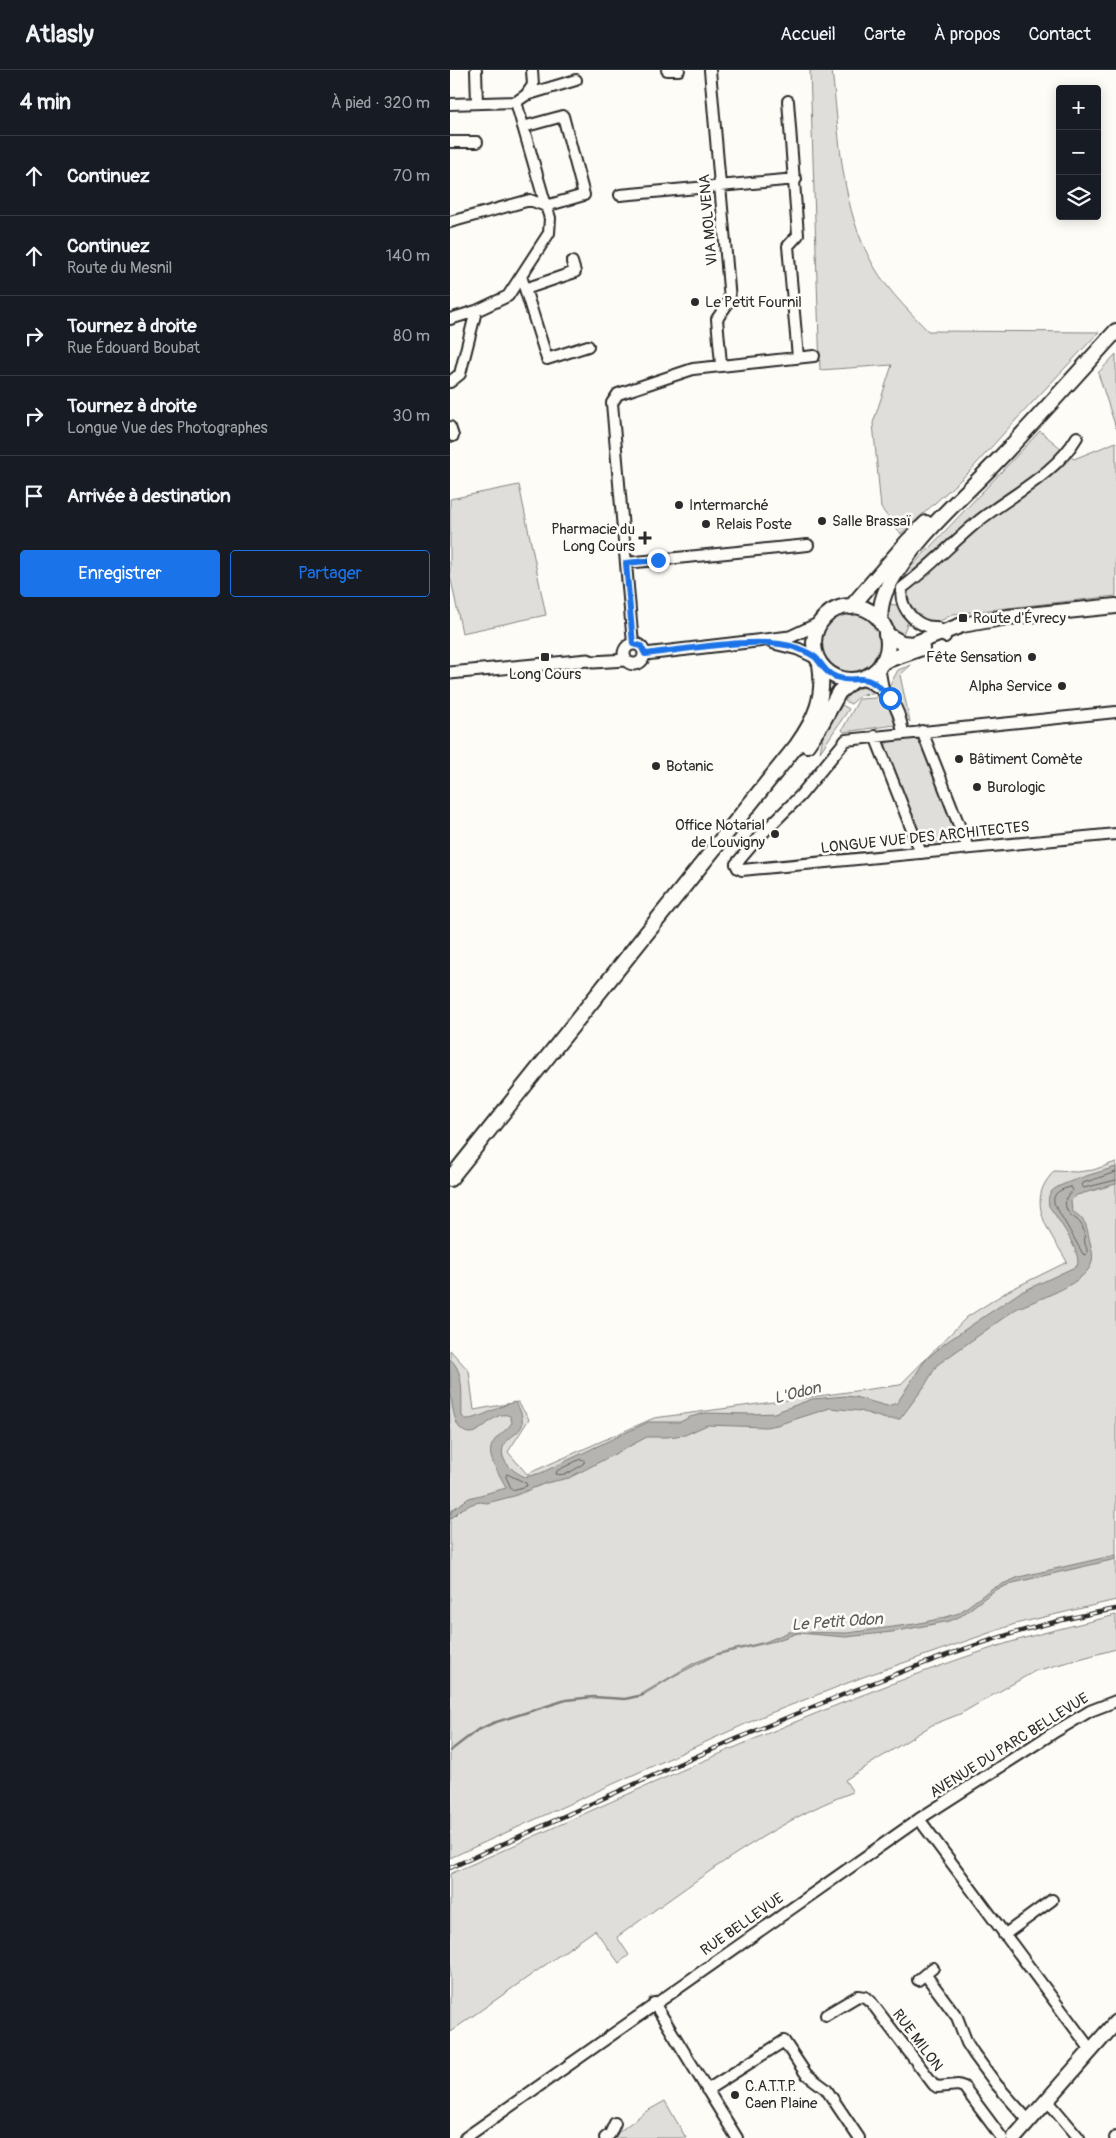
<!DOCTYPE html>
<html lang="fr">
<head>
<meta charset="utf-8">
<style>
  body { margin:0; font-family:Pangolin,sans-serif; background:#20242c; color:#f1f3f6 }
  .controls { position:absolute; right:15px; top:15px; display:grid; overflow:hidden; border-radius:5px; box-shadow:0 2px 12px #0003 }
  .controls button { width:45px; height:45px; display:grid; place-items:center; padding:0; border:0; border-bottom:1px solid #363941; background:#171b24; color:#f1f3f6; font:25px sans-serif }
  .stop { position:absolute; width:15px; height:15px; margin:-11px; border:4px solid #1a73e8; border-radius:50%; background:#fff }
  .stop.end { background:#1a73e8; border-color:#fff; box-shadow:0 1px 5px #0008 }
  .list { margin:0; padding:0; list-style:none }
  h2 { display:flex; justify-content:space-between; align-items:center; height:65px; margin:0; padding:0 20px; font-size:21px }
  h2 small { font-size:16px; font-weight:400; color:#9ea1a6 }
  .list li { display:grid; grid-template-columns:32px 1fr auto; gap:15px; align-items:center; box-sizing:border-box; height:80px; padding:0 20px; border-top:1px solid #363941 }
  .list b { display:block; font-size:19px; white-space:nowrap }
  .list p { margin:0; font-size:16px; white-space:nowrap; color:#9ea1a6 }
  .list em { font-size:16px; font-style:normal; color:#9ea1a6 }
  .actions { display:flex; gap:10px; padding:15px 20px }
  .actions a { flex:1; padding:11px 0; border:1px solid #1a73e8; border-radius:5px; text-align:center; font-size:18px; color:#1a73e8 }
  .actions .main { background:#1a73e8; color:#fff }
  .icon { flex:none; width:28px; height:28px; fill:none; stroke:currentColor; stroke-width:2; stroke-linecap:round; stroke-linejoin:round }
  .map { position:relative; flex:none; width:666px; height:2068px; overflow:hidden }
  header { display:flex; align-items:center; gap:30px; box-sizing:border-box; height:70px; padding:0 25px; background:#171b24; border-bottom:1px solid #363941 }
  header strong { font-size:24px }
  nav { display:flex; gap:28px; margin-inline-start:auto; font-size:18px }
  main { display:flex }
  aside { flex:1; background:#171b24 }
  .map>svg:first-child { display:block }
  .green { fill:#dfdeda; stroke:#858482 }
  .water { fill:#b5b4b1; stroke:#7e7d7b }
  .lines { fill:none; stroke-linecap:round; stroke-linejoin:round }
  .shore { stroke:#626261; stroke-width:1 }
  .stream { stroke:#7e7d7b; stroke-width:2.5 }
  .minor-casing { stroke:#2b2b2b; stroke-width:14 }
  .tertiary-casing { stroke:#2b2b2b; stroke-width:15 }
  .secondary-casing { stroke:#2b2b2b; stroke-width:18 }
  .minor { stroke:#fdfcf7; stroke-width:10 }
  .tertiary { stroke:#fdfcf7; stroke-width:11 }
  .secondary { stroke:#fdfcf7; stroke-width:14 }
  .rail-casing { stroke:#2b2b2b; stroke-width:4.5 }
  .rail { stroke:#fdfcf7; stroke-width:2.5; stroke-dasharray:8; stroke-linecap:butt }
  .route { stroke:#1a73e8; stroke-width:6 }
  .poi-dot { fill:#2b2b2b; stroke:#fdfcf7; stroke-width:2 }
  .labels { text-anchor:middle; stroke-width:5; stroke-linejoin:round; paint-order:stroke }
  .street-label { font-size:15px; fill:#2b2b2b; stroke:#fdfcf7 }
  .poi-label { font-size:15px; fill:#2b2b2b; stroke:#fdfcf7; text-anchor:start }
  .water-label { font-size:16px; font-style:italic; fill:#5b5b5a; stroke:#fdfcf7 }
</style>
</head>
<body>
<header>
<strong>Atlasly</strong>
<nav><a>Accueil</a><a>Carte</a><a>À propos</a><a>Contact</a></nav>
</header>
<main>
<aside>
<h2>4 min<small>À pied · 320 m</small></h2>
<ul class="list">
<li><svg class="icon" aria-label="ahead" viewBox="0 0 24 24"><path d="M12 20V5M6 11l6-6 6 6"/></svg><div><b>Continuez</b></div><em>70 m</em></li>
<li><svg class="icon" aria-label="ahead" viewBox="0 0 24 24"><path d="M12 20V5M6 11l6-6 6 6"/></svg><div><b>Continuez</b><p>Route du Mesnil</p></div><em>140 m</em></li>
<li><svg class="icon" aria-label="right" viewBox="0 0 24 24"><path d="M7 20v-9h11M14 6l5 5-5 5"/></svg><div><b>Tournez à droite</b><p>Rue Édouard Boubat</p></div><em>80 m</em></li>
<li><svg class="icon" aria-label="right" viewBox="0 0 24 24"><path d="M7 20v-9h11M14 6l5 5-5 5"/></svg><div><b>Tournez à droite</b><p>Longue Vue des Photographes</p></div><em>30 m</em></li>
<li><svg class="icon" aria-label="arrive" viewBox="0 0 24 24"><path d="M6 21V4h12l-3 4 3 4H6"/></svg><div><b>Arrivée à destination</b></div></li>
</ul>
<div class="actions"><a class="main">Enregistrer</a><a>Partager</a></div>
</aside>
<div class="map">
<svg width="666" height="2068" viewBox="0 0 666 2068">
  <rect width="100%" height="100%" fill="#fdfcf7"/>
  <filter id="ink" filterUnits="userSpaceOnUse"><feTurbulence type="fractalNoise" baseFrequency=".02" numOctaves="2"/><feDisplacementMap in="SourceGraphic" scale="10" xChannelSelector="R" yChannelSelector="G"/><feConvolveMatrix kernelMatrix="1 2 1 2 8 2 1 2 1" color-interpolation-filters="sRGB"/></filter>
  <g filter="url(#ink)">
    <path class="green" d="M 360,0 L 382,0 C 389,59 390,129 417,183 C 431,214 455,237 478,261 L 649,262 L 563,353 L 519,402 L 451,464 L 431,438 L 423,353 L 442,295 L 370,300 Z
      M 666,284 L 666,358 L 648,303 Z
      M 590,361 L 624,389 L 666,372 L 666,526 L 503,544 L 485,554 C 461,547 458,538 445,518 L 461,497 Z
      M 69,415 L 96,545 L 12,563 L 0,505 L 0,429 Z
      M 437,533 L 449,536 L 459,549 L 451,569 C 439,558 438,549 435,534 Z
      M369 573a31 31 0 1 1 62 0a31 31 0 1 1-62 0Z
      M 461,595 L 450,605 L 460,652 L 456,648 L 439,617 L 448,600 Z
      M 411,614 L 428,621 L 423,624 L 411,625 L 401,634 L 395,631 L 400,620 Z
      M 430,624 L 439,638 L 445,655 L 394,662 L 392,660 L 409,629 L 426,628 Z
      M 392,635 L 399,639 L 370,682 L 373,666 Z
      M 464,669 L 471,673 L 506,766 L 503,771 L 478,773 L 470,767 L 435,676 L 439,671 Z
      M 666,1092 L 666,1530 L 565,1554 L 413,1607 L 313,1646 L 0,1788 L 0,1280 L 19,1301 L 24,1340 L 68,1332 L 79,1349 L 58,1382 L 77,1404 L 204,1348 L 450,1315 L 517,1247 L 558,1221 L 617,1192 C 605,1169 582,1144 593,1117 C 595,1112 600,1106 604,1101 L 627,1102 L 643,1100 Z
      M 666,1545 L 666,1579 L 585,1601 L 510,1644 L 482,1655 L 395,1710 L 403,1722 C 321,1752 238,1817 167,1867 L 179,1885 L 169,1893 L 145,1860 L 0,1962 L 0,1804 C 180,1724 358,1639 545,1577 C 585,1564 626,1555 666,1545 Z
      M 215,2031 L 236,2068 L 161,2068 L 195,2042 Z"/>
    <path class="water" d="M 666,1097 L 666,1114 L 627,1125 L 621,1130 L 622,1141 C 638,1151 636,1156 640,1172 C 642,1180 644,1187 641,1195 C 631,1216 586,1230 566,1239 L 487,1295 L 474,1317 L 450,1349 L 436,1349 L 410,1341 L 380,1338 L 327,1355 L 316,1357 L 257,1355 L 235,1365 L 217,1367 L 197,1367 L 119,1408 L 96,1413 L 64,1426 L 37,1433 L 30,1432 L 22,1434 L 10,1440 L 0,1450 L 2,1440 L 19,1428 L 56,1418 C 51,1404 32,1385 45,1370 C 50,1363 58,1360 62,1352 L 60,1346 C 41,1337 27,1378 9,1357 C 0,1344 0,1306 0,1289 C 15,1301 11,1328 12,1346 L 15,1349 C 29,1350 49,1335 65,1332 C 71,1340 73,1346 72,1356 C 69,1362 63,1365 58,1370 C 43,1385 61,1401 75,1407 L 91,1403 L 198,1352 L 230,1352 L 240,1347 L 255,1343 L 300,1344 L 324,1343 L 362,1329 L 395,1326 L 405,1327 L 437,1336 L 447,1333 L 475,1290 L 498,1271 L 569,1223 L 627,1196 C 633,1183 607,1148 599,1136 C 598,1130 598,1125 602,1121 C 609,1113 653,1101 666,1097 Z
      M 666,1485 L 666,1489 L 563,1513 L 545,1520 L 511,1546 L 500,1551 L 442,1562 L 396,1567 L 348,1563 L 325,1571 L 266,1585 L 224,1606 L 190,1627 L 190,1625 L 244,1593 L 269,1583 L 315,1572 L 339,1562 L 397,1563 L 465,1554 L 493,1548 L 509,1543 L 541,1519 L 569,1507 Z"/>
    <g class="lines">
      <path class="shore" d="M 666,1102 L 633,1113 L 632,1116 L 634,1118 L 666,1110
        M 621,1117 L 623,1120 L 616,1128 C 613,1148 627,1144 633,1158 C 635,1163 634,1169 635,1174 C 637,1179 638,1181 636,1185 L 633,1184 L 604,1133 C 602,1122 612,1119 621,1117 Z
        M 131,1389 L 134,1390 L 134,1393 C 127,1398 116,1407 106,1404 L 107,1401 Z
        M 57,1404 L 76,1413 L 77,1416 L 62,1420 L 56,1407 Z"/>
      <path class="stream" d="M 0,1681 L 26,1661 L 43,1653 L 116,1630 L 143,1627 L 175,1629 L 193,1625"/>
      <g class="minor-casing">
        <path id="minor" d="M 26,0 L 27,33
          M 217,0 L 229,0
          M 260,0 L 280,230 L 267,249 L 271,294
          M 76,25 L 126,10
          M 338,31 L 348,165 L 338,176 L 348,287
          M 66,32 L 96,136 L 134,125 L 113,46 L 73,57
          M 0,34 L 66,32 L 76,25 L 83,15 L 82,0
          M 0,72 L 27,72
          M 170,125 L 346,109
          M 0,152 L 80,130 L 96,136 L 100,148 L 99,163 L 58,226 L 26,241 L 10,304 L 0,312
          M 71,206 L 97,289 L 138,276
          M 75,219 L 125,202 L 122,192
          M 0,249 L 26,241
          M 0,357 L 3,366
          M 176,493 L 358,475
          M 495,567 L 493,562 L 486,557 C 466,558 448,537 452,518 C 478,499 501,474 526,453 C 559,426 605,405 627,367
          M 183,574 L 162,333 L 168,324 L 243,299 L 364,286
          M 429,597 L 433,619
          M 410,609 C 438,618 449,635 453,663
          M 666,642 L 396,670 L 350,726 L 308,768 L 286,794 L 288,798 L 292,800 L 666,764
          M 472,661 L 518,778
          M 425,666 L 471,783
          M 469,1749 L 603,1663 L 640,1641 L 666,1631
          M 554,1865 L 602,1830
          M 475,1904 L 507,1947 L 517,1973 L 524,1984 L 546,2014 L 579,2051
          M 468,1910 L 483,1898
          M 204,1933 L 287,2068
          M 376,1945 L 408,1926 L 415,1927 L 421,1932 L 484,2015 L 487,2017 L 508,2015 L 514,2017 L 552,2068
          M 257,2020 L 334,1971 L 356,2004 L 376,2019 L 409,2068
          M 597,2030 L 629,2068
          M 15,2068 L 469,1749 L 641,1980
          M 155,2068 L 160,2064 L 165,2053
          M 665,2068 L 666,2067"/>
      </g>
      <g class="tertiary-casing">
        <path id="tertiary" d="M 324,573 L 348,579 L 367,588
          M174 584a10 10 0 1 1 20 0a10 10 0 1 1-20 0Z
          M 195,584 L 340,567 L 370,553
          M 0,603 L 138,590 L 143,592 L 176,590"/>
      </g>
      <g class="secondary-casing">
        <path id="secondary" d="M364 573a37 37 0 1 1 74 0a37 37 0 1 1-74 0Z
          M 401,537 L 457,472 L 476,453
          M 431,553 C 429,539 432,528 438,516 C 465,467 510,430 548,390 C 588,348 627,304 666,261
          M 436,564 L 452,573 L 463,574 L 512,555 L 558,547 L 666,536
          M 432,592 L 472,578
          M 357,675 L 372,653 L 389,622 L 404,610
          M 0,1109 L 347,675 C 366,648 375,627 370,594
          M 564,2068 L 666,1952"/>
      </g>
      <use href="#minor" class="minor"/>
      <use href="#tertiary" class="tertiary"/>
      <use href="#secondary" class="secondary"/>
      <g class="rail-casing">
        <path id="rail" d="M 0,1798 C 140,1735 280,1668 423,1613 C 502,1582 582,1553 666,1539"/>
      </g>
      <use href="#rail" class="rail"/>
    </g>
  </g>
  <g class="lines" filter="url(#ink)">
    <path class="route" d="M 208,490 L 176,493 L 183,574 L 191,576 L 195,584 C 235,580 311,565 347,578 C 352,580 364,585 367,589 C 373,596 376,603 386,607 C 394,610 400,610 409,609 C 421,608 433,619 440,628"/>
  </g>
  <g class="poi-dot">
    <circle cx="245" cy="232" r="5"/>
    <circle cx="229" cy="435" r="5"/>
    <circle cx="372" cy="451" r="5"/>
    <circle cx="256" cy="454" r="5"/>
    <path d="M192.5 460.5h5v5h5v5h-5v5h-5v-5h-5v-5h5z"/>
    <rect x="508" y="543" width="10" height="10" rx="2.5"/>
    <rect x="90" y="582" width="10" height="10" rx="2.5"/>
    <circle cx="582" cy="587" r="5"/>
    <circle cx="612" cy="616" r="5"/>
    <circle cx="509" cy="689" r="5"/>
    <circle cx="206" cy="696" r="5"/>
    <circle cx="527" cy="717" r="5"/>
    <circle cx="325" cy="764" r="5"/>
    <circle cx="285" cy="2025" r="5"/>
  </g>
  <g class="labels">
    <g class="street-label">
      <text transform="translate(258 150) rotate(-95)" y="5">VIA MOLVENA</text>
      <text transform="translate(475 767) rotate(-6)" y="5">LONGUE VUE DES ARCHITECTES</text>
      <text transform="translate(559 1675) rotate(-32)" y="5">AVENUE DU PARC BELLEVUE</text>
      <text transform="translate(292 1854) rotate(-35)" y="5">RUE BELLEVUE</text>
      <text transform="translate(468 1970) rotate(53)" y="5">RUE MILON</text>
    </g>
    <g class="poi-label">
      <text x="255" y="237">Le Petit Fournil</text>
      <text x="239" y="440">Intermarché</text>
      <text x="382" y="456">Salle Brassaï</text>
      <text x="266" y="459">Relais Poste</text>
      <text x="185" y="464" text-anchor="end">Pharmacie du<tspan x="185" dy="17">Long Cours</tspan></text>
      <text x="523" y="553">Route d'Évrecy</text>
      <text x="572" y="592" text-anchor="end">Fête Sensation</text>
      <text x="95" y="609" text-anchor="middle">Long Cours</text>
      <text x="602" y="621" text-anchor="end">Alpha Service</text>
      <text x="519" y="694">Bâtiment Comète</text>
      <text x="216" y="701">Botanic</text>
      <text x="537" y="722">Burologic</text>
      <text x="315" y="760" text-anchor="end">Office Notarial<tspan x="315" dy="17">de Louvigny</tspan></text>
      <text x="295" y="2021">C.A.T.T.P.<tspan x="295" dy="17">Caen Plaine</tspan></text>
    </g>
    <g class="water-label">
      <text transform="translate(347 1322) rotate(-14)" y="6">L'Odon</text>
      <text transform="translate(387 1551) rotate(-4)" y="6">Le Petit Odon</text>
    </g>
  </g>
</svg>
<div class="controls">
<button>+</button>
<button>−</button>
<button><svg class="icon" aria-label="layers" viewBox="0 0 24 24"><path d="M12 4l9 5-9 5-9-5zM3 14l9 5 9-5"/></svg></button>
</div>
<div class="stop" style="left:440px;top:628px"></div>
<div class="stop end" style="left:208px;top:490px"></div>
</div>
</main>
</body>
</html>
